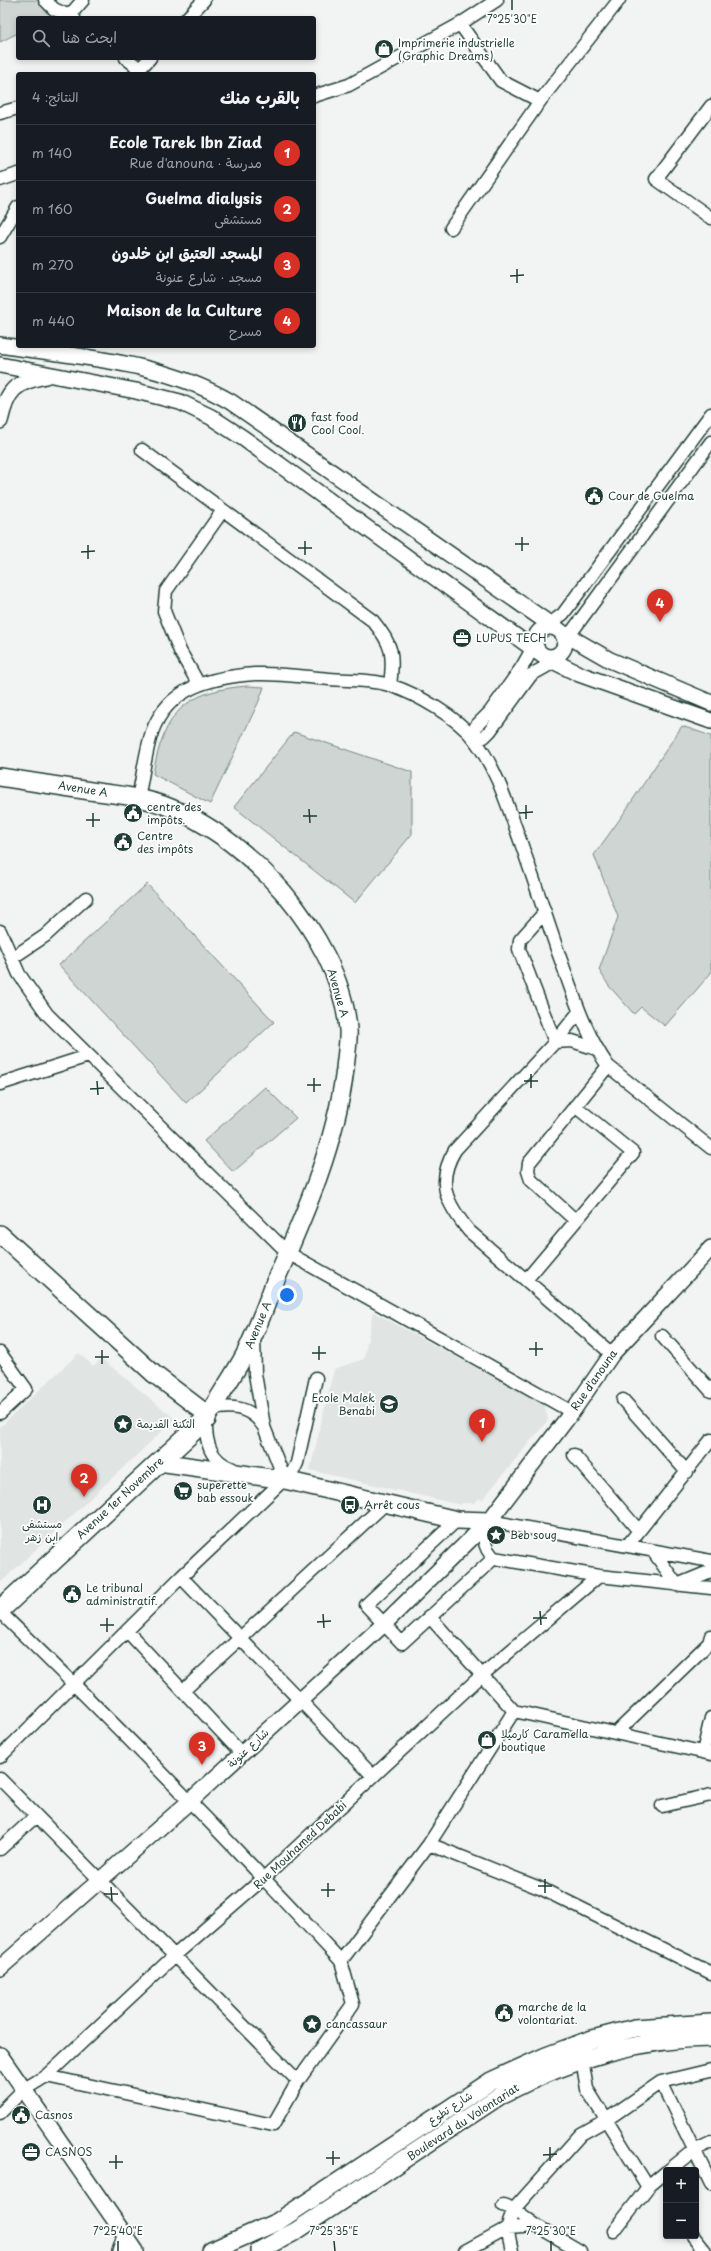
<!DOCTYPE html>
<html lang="ar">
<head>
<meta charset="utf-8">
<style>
  body { margin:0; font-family:"Playpen Sans","Playpen Sans Arabic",sans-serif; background:#20242c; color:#f1f3f6; direction:rtl }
  .controls { position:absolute; right:12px; bottom:12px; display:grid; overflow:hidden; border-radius:4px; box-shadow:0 2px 6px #0003 }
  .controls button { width:36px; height:36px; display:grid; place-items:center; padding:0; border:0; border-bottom:1px solid #363941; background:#171b24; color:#f1f3f6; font:20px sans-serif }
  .you { position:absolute; left:287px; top:1295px; width:14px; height:14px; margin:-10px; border:3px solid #fff; border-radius:50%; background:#1a73e8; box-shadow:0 0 0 6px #1a73e833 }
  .badge { display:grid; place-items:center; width:26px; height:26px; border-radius:50%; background:#d93025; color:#fff; font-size:13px; font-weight:700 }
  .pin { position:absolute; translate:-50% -33px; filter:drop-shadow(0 1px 2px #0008) }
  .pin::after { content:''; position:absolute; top:21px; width:14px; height:12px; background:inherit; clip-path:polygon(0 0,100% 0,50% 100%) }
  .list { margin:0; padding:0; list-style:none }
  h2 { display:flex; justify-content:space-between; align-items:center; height:52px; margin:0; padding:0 16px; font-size:17px }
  h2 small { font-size:13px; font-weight:400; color:#9ea1a6 }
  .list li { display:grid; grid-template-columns:26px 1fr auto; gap:12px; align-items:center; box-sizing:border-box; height:56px; padding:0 16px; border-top:1px solid #363941 }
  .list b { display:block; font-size:15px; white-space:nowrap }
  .list p { margin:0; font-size:13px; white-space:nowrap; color:#9ea1a6 }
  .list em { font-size:13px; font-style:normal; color:#9ea1a6 }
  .icon { flex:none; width:22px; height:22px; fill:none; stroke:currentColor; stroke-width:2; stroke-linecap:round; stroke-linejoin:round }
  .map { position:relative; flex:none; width:711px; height:2251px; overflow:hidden; direction:ltr }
  .search { position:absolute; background:#171b24; box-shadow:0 2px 6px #0003; left:16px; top:16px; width:300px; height:44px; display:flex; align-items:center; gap:10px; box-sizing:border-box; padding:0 14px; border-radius:4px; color:#9ea1a6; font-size:15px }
  .panel { position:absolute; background:#171b24; box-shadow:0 2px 6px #0003; left:16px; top:72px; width:300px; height:276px; border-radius:4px; direction:rtl }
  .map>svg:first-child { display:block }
  .built { fill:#e0e4e3 }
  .green { fill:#ced5d3; stroke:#768984 }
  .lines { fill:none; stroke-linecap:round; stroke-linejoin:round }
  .minor-casing { stroke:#1f3d34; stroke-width:15 }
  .tertiary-casing { stroke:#1f3d34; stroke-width:18 }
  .secondary-casing { stroke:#1f3d34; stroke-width:20 }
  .primary-casing { stroke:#1f3d34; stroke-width:22 }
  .minor { stroke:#fff; stroke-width:12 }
  .tertiary { stroke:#fff; stroke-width:15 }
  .secondary { stroke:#fff; stroke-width:17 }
  .primary { stroke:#fff; stroke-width:19 }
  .ticks { fill:none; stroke:#1f3d34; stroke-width:1.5 }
  .labels { text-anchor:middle; stroke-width:3.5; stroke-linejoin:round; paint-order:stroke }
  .poi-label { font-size:11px; fill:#1f3d34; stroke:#fff; text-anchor:start }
  .street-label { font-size:11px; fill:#1f3d34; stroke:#fff }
  .ticks-label { font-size:10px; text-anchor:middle; fill:#1f3d34; stroke:#fff; stroke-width:3.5; stroke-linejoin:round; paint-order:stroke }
</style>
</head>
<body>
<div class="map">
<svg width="711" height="2251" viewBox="0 0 711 2251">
  <rect width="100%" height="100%" fill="#f2f3f3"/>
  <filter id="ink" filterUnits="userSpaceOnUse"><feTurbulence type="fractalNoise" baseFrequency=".025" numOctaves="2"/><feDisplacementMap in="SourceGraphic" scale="8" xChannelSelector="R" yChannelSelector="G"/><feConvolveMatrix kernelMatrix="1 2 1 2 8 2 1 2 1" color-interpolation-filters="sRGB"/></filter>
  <g filter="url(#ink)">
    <path class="built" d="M 373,1312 L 544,1404 L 548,1420 L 482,1500 L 479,1498 L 474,1503 L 462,1503 L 461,1505 L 310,1470 L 334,1369 L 364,1359 Z
      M 79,1353 L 93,1366 L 102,1359 L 175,1419 L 0,1583 L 0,1427 Z"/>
    <path class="green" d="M 0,0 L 39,0 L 46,12 L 54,15 L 48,18 L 18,18 L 18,33 L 0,42 Z
      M 247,686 L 264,687 L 259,701 L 210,804 L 153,774 C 164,713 184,691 247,686 Z
      M 682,726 L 711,736 L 711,973 L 665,1026 L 641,1007 L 634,1014 L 609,986 L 599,970 L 618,917 L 594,855 L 622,816 Z
      M 294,732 L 412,772 L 412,834 L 355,903 L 234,807 Z
      M 147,884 L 274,1022 L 186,1103 L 59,965 Z
      M 265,1087 L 296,1118 L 233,1172 L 204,1141 Z"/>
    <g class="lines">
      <g class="minor-casing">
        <path id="minor" d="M 45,0 L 54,9 L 74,18
          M 70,15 L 83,0
          M 187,18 L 204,0
          M 460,24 L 501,81 L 540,101
          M 126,58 L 140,69
          M 135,74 L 150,58
          M 314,96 L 349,85 L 460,24 L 497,0
          M 711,106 L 656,179 L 711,218
          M 0,113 L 18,108
          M 0,180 L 18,174
          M 451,228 L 540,101 L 619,0
          M 0,237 L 18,207
          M 142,450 L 373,621 C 393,645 394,655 390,685
          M 544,628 L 563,614 L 711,414
          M 535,644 L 522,667 L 490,712 L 476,726 L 473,738 L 484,737 L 490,731 L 531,675 L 554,662 L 559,655
          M 565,646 L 568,637 L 711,442
          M 198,683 L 180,651 L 164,611 L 166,591 L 223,510
          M 138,798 C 143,776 145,753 152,732 C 168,687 212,677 255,674 C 279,673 305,677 329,679 C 349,681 373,679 392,686 C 417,694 458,718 474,739 C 497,769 508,807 521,843 C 534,880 546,917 559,955 C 573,993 584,1032 608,1066 L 711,1148
          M 545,912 L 520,940 L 519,949 L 555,1042 L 579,1012
          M 0,931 L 19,974 L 47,1014 L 288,1253 L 572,1412
          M 12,958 L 45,936 L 86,898
          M 597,1049 L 572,1041 L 555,1042 L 455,1150 C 435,1183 447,1204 469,1231 L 612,1354
          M 0,1084 L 88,1056
          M 575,1220 L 531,1180 L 528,1171 L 529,1163 L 608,1066
          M 526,1280 L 633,1153 L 575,1106
          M 662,1336 L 711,1391
          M 254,1339 L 255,1374 L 264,1426
          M 0,1353 L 26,1389 L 0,1413
          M 623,1400 L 687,1472
          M 211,1410 C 232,1404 252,1408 264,1427 L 285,1480
          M 206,1419 C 205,1442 210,1461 233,1469
          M 574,1455 L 639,1531
          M 457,1520 L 366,1605 L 402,1643 L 494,1558
          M 627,1546 L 711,1440
          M 653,1551 L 677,1585 L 711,1571
          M 711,1561 L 489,1521 C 483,1536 482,1546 494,1558 L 599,1576 L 711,1588
          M 181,1577 L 373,1776
          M 0,1612 C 117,1725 230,1841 341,1961
          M 429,1616 L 514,1711 L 711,1754
          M 127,1631 L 242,1754
          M 183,1691 L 386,1503
          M 616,1733 L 709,1643 L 711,1636
          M 703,1752 L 711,1718
          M 0,1757 L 181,1577 L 293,1471 L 297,1463 L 316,1378
          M 0,1779 L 298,2081
          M 662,1806 L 711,1795
          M 429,1844 L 542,1889 L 711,1973
          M 0,1849 L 36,1816
          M 582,2059 L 587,2089 L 648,2187
          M 46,2076 L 273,2125 L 298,2081 L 353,2004 L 341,1961 L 429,1844 L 514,1711
          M 661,2082 L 711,2184
          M 0,2113 L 23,2090 L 46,2076 L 174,1956 L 264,1878 L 482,1675 L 599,1576
          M 669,2170 L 694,2150 L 711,2142
          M 503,2205 L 514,2209 L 537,2226 L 580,2251
          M 614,2231 L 648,2187 L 666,2172
          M 693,2236 L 705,2251
          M 465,2251 L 507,2228 L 537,2226
          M 512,2251 L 507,2228 L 514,2209 L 581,2134 L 606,2120 L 661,2082 L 711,2070"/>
      </g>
      <g class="tertiary-casing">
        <path id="tertiary" d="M 0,345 C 78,357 162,361 231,402 L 554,627
          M 0,365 L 136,391 L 180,402 L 211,417 L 243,438 L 543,656 L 579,674 L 711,721
          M 0,421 C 7,390 15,382 46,376
          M535 642a15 15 0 1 1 30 0a15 15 0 1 1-30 0Z
          M 563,633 L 610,660 L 711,703
          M 0,1968 L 190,1801 L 384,1624 L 489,1521 L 572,1412 L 612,1354 L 711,1248
          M 0,2055 L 136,2251"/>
      </g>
      <g class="secondary-casing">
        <path id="secondary" d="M 0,777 C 32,782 65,787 97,792 C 122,795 148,798 171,808 C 215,826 253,858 284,893 C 315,930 344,979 348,1029 C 349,1042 346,1056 345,1069 C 336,1144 304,1216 274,1284 C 265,1308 256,1332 245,1354 C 233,1377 218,1397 206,1419
          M 0,1234 L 154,1374 L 208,1415
          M 159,1462 L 285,1480 L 457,1520 L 489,1521
          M 121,2251 L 126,2236
          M 211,2251 L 277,2222 L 491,2081 L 546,2056 L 589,2040 L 635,2028 L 711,2023
          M 259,2251 L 296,2231 L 501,2095 C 566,2061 637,2038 711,2038"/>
      </g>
      <g class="primary-casing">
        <path id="primary" d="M 0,1610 L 206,1419"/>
      </g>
      <use href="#minor" class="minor"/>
      <use href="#tertiary" class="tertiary"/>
      <use href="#secondary" class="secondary"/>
      <use href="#primary" class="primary"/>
    </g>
  </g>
  <path class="ticks" d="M 512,0 L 512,10M 517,269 L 517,283M 510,276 L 524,275M 522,537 L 522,551M 305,541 L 305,555M 515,544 L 529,544M 88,545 L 88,559M 298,548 L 312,548M 81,552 L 95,551M 526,805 L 526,819M 309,809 L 310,823M 93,813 L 93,827M 519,813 L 533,812M 303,816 L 317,816M 86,820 L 100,820M 531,1074 L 531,1088M 314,1078 L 314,1092M 97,1081 L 98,1095M 524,1081 L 538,1081M 307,1085 L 321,1085M 90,1089 L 104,1088M 536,1342 L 536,1356M 319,1346 L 319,1360M 529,1349 L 543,1349M 102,1350 L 102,1364M 312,1353 L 326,1353M 95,1357 L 109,1357M 540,1611 L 541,1625M 323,1614 L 324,1628M 107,1618 L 107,1632M 533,1618 L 547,1618M 317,1622 L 331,1621M 100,1625 L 114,1625M 545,1879 L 545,1893M 328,1883 L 328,1897M 538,1886 L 552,1886M 111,1887 L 112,1901M 321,1890 L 335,1890M 104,1894 L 118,1894M 550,2147 L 550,2161M 333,2151 L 333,2165M 116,2155 L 116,2169M 543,2155 L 557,2154M 326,2158 L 340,2158M 109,2162 L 123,2162M 118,2241 L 118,2251M 334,2241 L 335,2251M 551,2241 L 551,2251"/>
  <defs>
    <g id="shop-disc" transform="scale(1)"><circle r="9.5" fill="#1f3d34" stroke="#fff"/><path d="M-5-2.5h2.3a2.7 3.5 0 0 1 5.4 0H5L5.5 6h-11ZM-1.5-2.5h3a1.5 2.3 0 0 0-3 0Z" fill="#fff"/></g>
    <g id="restaurant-disc" transform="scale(1)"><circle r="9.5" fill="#1f3d34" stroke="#fff"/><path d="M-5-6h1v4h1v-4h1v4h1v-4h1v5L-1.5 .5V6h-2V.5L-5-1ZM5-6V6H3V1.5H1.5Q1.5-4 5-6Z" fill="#fff"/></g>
    <g id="civic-disc" transform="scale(1)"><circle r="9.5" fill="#1f3d34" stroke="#fff"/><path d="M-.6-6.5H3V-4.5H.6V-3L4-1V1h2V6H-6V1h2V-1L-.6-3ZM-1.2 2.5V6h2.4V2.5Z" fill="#fff"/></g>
    <g id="office-disc" transform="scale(1)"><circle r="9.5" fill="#1f3d34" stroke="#fff"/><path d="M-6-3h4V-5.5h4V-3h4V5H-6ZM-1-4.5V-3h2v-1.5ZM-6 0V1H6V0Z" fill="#fff"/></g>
    <g id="school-disc" transform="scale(1)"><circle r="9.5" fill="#1f3d34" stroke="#fff"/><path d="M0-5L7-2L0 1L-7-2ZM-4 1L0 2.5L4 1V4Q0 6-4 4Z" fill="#fff"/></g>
    <g id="sight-disc" transform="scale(1)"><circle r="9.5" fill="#1f3d34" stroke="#fff"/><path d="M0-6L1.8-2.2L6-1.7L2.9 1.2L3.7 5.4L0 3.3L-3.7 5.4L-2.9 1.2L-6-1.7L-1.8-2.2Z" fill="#fff"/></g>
    <g id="supermarket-disc" transform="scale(1)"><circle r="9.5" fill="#1f3d34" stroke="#fff"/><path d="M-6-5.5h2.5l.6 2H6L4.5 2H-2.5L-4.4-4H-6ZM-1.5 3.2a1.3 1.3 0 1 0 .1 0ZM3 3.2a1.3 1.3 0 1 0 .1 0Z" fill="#fff"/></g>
    <g id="hospital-disc" transform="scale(1)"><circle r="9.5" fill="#1f3d34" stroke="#fff"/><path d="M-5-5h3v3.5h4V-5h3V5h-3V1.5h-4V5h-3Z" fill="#fff"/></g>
    <g id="bus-disc" transform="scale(1)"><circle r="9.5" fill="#1f3d34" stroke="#fff"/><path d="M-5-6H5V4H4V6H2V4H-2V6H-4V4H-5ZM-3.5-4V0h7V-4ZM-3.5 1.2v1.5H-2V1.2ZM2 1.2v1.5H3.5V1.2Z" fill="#fff"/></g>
  </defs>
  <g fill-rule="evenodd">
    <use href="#shop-disc" x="384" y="49"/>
    <use href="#restaurant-disc" x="297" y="423"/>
    <use href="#civic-disc" x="594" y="496"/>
    <use href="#office-disc" x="462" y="638"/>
    <use href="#civic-disc" x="133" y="813"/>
    <use href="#civic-disc" x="123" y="842"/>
    <use href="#school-disc" x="389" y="1404"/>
    <use href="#sight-disc" x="123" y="1424"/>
    <use href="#supermarket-disc" x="183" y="1491"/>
    <use href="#hospital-disc" x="42" y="1505"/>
    <use href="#bus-disc" x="350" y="1505"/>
    <use href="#sight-disc" x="496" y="1535"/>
    <use href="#civic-disc" x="72" y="1594"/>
    <use href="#shop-disc" x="487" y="1740"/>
    <use href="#civic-disc" x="504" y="2013"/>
    <use href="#sight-disc" x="312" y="2024"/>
    <use href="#civic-disc" x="21" y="2115"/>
    <use href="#office-disc" x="31" y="2152"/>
  </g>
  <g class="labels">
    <g class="poi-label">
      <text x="398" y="47">Imprimerie industrielle<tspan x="398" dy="13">(Graphic Dreams)</tspan></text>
      <text x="311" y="421">fast food<tspan x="311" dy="13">Cool Cool.</tspan></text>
      <text x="608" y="500">Cour de Guelma</text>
      <text x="476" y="642">LUPUS TECH</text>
      <text x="147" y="811">centre des<tspan x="147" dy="13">impôts.</tspan></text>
      <text x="137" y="840">Centre<tspan x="137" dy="13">des impôts</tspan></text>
      <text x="375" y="1402" text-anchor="end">Ecole Malek<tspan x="375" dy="13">Benabi</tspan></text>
      <text x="137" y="1428">الثكنة القديمة</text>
      <text x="197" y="1489">superette<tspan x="197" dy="13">bab essouk</tspan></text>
      <text x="364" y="1509">Arrêt cous</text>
      <text x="42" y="1528" text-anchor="middle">مستشفى<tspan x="42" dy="13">ابن زهر</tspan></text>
      <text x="510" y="1539">Beb soug</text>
      <text x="86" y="1592">Le tribunal<tspan x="86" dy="13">administratif.</tspan></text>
      <text x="501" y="1738">كارميلا Caramella<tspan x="501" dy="13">boutique</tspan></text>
      <text x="518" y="2011">marche de la<tspan x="518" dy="13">volontariat.</tspan></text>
      <text x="326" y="2028">cancassaur</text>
      <text x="35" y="2119">Casnos</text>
      <text x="45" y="2156">CASNOS</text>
    </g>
    <g class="street-label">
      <text transform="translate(83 789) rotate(9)" y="4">Avenue A</text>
      <text transform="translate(338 993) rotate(74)" y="4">Avenue A</text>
      <text transform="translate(258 1325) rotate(-67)" y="4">Avenue A</text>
      <text transform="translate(594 1380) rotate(-55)" y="4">Rue d'anouna</text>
      <text transform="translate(120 1498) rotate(-43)" y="4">Avenue 1er Novembre</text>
      <text transform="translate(248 1748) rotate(-43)" y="4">شارع عنونة</text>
      <text transform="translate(300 1845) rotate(-43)" y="4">Rue Mouhamed Debabi</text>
      <text transform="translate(450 2108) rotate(-33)" y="4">شارع تطوع</text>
      <text transform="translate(463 2122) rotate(-33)" y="4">Boulevard du Volontariat</text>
    </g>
  </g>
  <g class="ticks-label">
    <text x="512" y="23">7°25'30"E</text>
    <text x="118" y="2235">7°25'40"E</text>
    <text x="334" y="2235">7°25'35"E</text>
    <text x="551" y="2235">7°25'30"E</text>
  </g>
</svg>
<div class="controls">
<button>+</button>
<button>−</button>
</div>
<div class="you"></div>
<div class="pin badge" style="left:482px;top:1442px">1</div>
<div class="pin badge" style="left:84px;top:1497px">2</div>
<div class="pin badge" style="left:202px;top:1765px">3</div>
<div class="pin badge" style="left:660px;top:622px">4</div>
<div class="search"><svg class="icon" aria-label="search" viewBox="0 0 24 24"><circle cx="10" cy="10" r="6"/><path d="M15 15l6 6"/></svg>ابحث هنا</div>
<section class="panel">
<h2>بالقرب منك<small>النتائج: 4</small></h2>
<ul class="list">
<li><span class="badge">1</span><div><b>Ecole Tarek Ibn Ziad</b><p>مدرسة · Rue d'anouna</p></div><em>140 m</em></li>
<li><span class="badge">2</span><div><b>Guelma dialysis</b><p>مستشفى</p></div><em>160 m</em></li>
<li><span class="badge">3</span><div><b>المسجد العتيق ابن خلدون</b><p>مسجد · شارع عنونة</p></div><em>270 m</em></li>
<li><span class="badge">4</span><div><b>Maison de la Culture</b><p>مسرح</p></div><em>440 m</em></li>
</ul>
</section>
</div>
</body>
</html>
